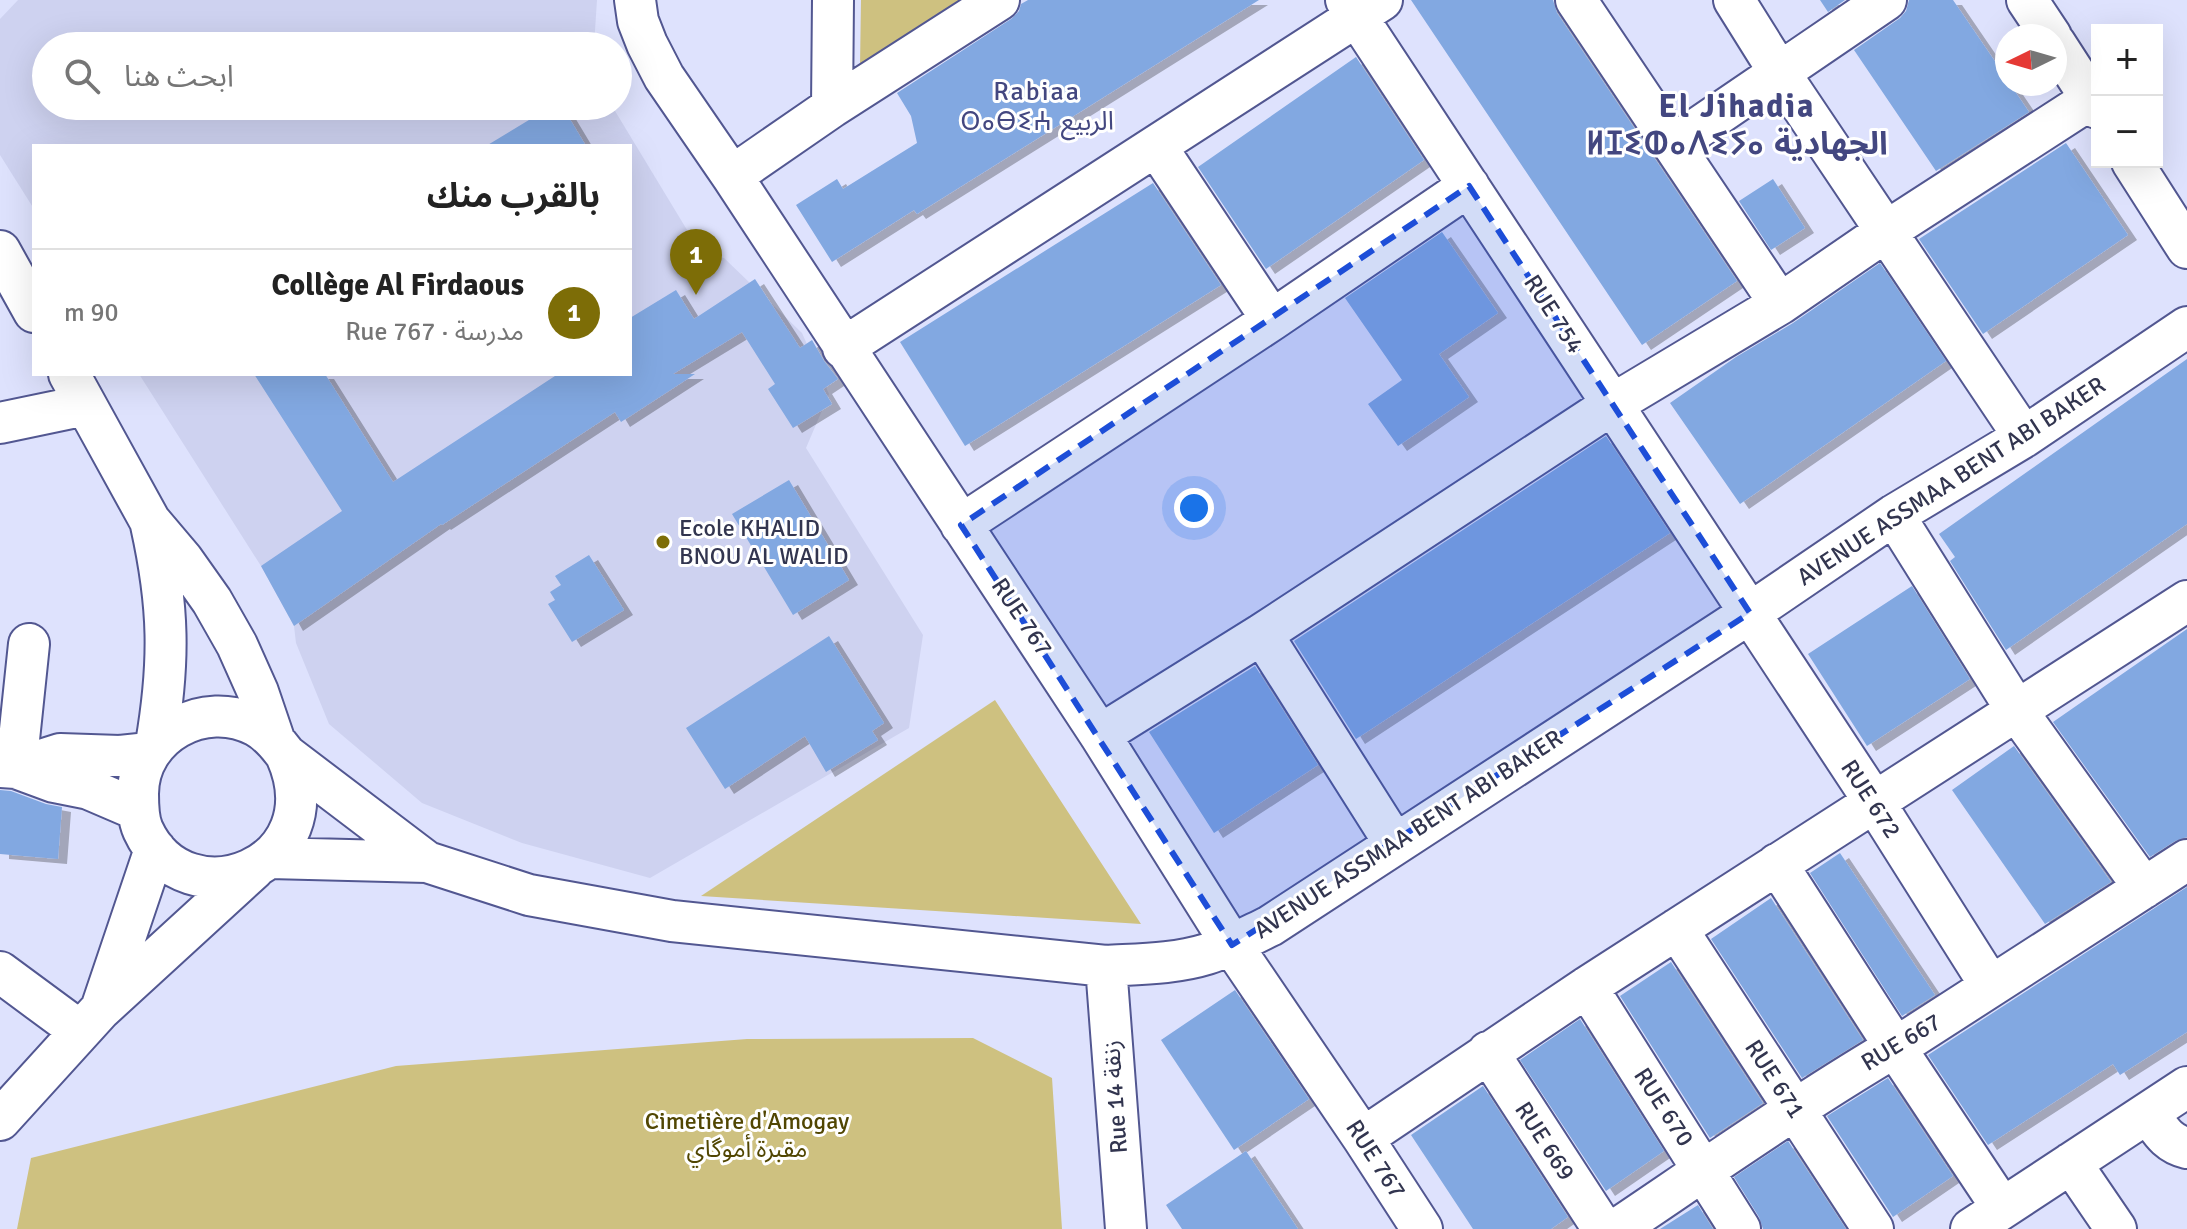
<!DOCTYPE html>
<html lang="ar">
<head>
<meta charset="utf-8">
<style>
  body { margin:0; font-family:Signika,"Noto Sans Arabic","Noto Sans Tifinagh",sans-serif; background:#f6f6f6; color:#222; direction:rtl }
  .controls { position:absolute; right:24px; top:24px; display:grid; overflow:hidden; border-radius:0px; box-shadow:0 8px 32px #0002 }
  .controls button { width:72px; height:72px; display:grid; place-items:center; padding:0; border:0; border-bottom:2px solid #e0e0e0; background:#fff; color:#222; font:40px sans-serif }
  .compass { position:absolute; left:1995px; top:24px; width:72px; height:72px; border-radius:50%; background:#fff; box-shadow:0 8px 32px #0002; rotate:265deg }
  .you { position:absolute; left:1194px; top:508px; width:28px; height:28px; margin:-20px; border:6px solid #fff; border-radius:50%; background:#1a73e8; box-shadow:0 0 0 12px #1a73e833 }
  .badge { display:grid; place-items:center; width:52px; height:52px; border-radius:50%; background:#7d6d07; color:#fff; font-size:26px; font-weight:700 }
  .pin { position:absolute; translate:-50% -66px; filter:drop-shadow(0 2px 4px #0008) }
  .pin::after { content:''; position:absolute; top:42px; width:28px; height:24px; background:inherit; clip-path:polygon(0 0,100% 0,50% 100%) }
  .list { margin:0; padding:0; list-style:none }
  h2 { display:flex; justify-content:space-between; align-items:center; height:104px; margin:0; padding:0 32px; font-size:34px }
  h2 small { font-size:26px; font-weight:400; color:#767676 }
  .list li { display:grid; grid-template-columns:52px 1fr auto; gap:24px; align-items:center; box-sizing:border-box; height:128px; padding:0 32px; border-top:2px solid #e0e0e0 }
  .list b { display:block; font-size:30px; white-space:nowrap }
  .list p { margin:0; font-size:26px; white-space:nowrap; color:#767676 }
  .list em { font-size:26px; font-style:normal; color:#767676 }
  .icon { flex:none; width:44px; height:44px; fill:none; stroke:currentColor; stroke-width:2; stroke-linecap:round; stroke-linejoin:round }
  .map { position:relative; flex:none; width:2187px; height:1229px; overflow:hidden; direction:ltr }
  .search { position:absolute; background:#fff; box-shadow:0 8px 32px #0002; left:32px; top:32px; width:600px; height:88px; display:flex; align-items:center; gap:20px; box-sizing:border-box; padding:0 28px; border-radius:44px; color:#767676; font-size:30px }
  .panel { position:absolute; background:#fff; box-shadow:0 8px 32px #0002; left:32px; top:144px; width:600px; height:232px; border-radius:0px; direction:rtl }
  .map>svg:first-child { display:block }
  .built { fill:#ced2f0 }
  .green { fill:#cec180 }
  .building { fill:#82a8e1; filter:url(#shadow) }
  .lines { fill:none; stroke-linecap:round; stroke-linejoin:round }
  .minor-casing { stroke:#525791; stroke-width:44 }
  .minor { stroke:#fff; stroke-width:40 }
  .marked { fill:#1d4ed8; fill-opacity:0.2; stroke:#1d4ed8; stroke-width:6; stroke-dasharray:16 10; stroke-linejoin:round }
  .poi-dot { fill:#7d6d07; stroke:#fff; stroke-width:3 }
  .labels { text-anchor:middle; stroke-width:6; stroke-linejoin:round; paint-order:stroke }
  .street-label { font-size:24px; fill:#32354f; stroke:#fff }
  .poi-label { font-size:24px; fill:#32354f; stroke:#fff; text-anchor:start }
  .park-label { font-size:24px; fill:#514602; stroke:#fff }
  .neighbourhood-label { font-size:26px; letter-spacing:2px; fill:#434780; stroke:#fff }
  .district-label { font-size:32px; font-weight:bold; letter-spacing:2px; fill:#434780; stroke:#fff }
</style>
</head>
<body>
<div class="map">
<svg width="2187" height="1229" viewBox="0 0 2187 1229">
  <defs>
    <filter id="shadow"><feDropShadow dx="9" dy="5" stdDeviation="0" flood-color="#0004"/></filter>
  </defs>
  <rect width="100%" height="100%" fill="#dee2fd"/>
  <path class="built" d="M 18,0 L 597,0 L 594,46 L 46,46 L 46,106 L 612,106 L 701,253 L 724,258 L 802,333 L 829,394 L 806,448 L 923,635 L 909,728 L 650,878 L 522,843 L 422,803 L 329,724 L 296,643 L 294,626 L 261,566 L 139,374 L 630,374 L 630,146 L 34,146 L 34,209 L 0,155 L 0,19 Z"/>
  <path class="green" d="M 861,0 L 959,0 L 860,67 Z
    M 995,700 L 1141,924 L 701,896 Z
    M 973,1038 L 1052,1078 L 1062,1229 L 17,1229 L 31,1158 L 396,1066 L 747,1039 Z"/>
  <path class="building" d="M 1028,0 L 1259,0 L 917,214 L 914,210 L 832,262 L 796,205 L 837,179 L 843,189 L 917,143 L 911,116 L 897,93 L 1011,19 L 1019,11 L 1021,4 Z
    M 1411,0 L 1553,0 L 1557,13 L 1737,281 L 1642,345 Z
    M 1820,0 L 1845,0 L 1828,12 Z
    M 1909,0 L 1953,0 L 2007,79 L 2007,84 L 2010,84 L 2029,112 L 1936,171 L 1854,50 L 1900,18 L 1906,11 Z
    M 1356,57 L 1424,160 L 1266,269 L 1198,167 Z
    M 552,106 L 562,106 L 586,146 L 486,146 Z
    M 2066,143 L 2128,235 L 1983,334 L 1919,239 Z
    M 1773,179 L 1805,228 L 1771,250 L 1739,201 Z
    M 1153,183 L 1221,285 L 965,446 L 900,342 Z
    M 1442,232 L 1498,313 L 1439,354 L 1469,397 L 1398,446 L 1368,404 L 1402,380 L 1345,298 Z
    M 1880,263 L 1946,361 L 1740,504 L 1670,403 L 1736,357 L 1793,323 Z
    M 755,279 L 800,348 L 812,340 L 824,361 L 838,379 L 823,389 L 832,404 L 793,428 L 768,389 L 775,384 L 742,332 L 673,374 L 695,374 L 621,422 L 615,412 L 442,525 L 441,524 L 294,626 L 261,566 L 342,511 L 254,374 L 325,374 L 393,482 L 558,374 L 630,374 L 630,318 L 676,290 L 694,319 Z
    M 2187,359 L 2187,524 L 2006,650 L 1950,561 L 1955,557 L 1939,534 Z
    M 1606,436 L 1670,533 L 1356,739 L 1294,641 Z
    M 789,480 L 849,580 L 793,615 L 732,514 Z
    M 589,555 L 624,610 L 572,642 L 548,604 L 555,600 L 550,592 L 561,585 L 555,576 Z
    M 1912,586 L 1970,679 L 1867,746 L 1808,654 Z
    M 2187,629 L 2187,837 L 2175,841 L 2150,857 L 2053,722 Z
    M 829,636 L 884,723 L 872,731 L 878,740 L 826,772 L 805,736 L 725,789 L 686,728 Z
    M 1255,666 L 1318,765 L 1214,833 L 1149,732 Z
    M 2014,746 L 2111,882 L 2045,924 L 1952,790 Z
    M 0,790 L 11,791 L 46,804 L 62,807 L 58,859 L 0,854 Z
    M 1840,853 L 1935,995 L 1902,1016 L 1810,873 Z
    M 2187,887 L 2187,1032 L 2120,1075 L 2113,1064 L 1988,1145 L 1928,1055 Z
    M 1771,898 L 1863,1040 L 1802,1078 L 1711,939 Z
    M 1671,962 L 1763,1103 L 1710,1138 L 1620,996 Z
    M 1235,990 L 1309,1099 L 1234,1150 L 1161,1040 Z
    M 1580,1019 L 1664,1151 L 1606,1191 L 1520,1060 Z
    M 1888,1078 L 1953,1176 L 1893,1217 L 1827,1116 Z
    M 1483,1086 L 1568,1217 L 1551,1229 L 1473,1229 L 1411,1135 Z
    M 1788,1141 L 1846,1229 L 1763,1229 L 1759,1217 L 1734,1177 Z
    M 1246,1151 L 1298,1229 L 1182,1229 L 1166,1205 Z
    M 1698,1205 L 1713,1229 L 1660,1229 Z"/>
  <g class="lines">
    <g class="minor-casing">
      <path id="minor" d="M 635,0 L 638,21 L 647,44 L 664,77 L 732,176 L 1100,735 L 1232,945 L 1363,1138 L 1422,1229
        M 1346,0 L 1875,803 L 1990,985
        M 1576,0 L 1780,304
        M 1734,0 L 1779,72 L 2024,437
        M 2027,0 L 2051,36
        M 2055,43 L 2097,108
        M 832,107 L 833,0
        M 1673,145 L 1886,0
        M 1156,146 L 1272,320
        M 2132,162 L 2187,248
        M 732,176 L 832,107 L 999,0
        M 0,251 L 34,312
        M 843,348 L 1382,0
        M 69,374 L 150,521 L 183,560 L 212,601 L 237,645 L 258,692 L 274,739
        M 0,423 L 86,405
        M 1894,515 L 2017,711 L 2144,888
        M 151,525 C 169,606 170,662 156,744
        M 961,525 L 1272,320 L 1469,186
        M 1262,634 L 1395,844
        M 1100,735 L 1262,634 L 1613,404 L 1780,304 L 1885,232 L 2091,99
        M 286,755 C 336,867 186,924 143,830 C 138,819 138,807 138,794 C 138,735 204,698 256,726 C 269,733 278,744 286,755 L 427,862
        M 0,767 L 16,768 L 54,782 L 89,789 L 138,810
        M 16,768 L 60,754 L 120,756 L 149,753
        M 16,768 L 29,644
        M 270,858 L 427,862 L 529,895 L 672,921 L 1106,966 C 1139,964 1175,964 1207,954 C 1229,947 1249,936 1270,926 L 1750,613 L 1894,515 L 2024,437 L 2187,327
        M 1777,864 L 1895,1047 L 2002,1208
        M 1677,929 L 1873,1229
        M 1106,966 L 1126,1229
        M 0,972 L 80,1031
        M 1587,987 L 1740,1229
        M 102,1006 L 155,849
        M 1488,1052 L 1603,1229
        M 2148,1113 C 2160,1129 2166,1143 2187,1148
        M 0,1120 L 100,1010 L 254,869
        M 1363,1138 L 1587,987 L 2187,601
        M 2071,1163 L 2116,1229
        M 1617,1229 C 1715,1163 1812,1095 1914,1036 L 2187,860
        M 1971,1229 L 2187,1087"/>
    </g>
    <use href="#minor" class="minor"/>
  </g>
  <path class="marked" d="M 1469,186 L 1750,613 L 1232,945 L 961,525 Z"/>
  <circle class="poi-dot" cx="663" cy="542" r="8"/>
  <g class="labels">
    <g class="street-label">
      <text transform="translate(1554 314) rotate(57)" y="8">RUE 754</text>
      <text transform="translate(1951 481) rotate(-33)" y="8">AVENUE ASSMAA BENT ABI BAKER</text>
      <text transform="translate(1022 617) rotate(56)" y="8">RUE 767</text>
      <text transform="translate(1871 799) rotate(57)" y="8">RUE 672</text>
      <text transform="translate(1408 834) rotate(-33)" y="8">AVENUE ASSMAA BENT ABI BAKER</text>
      <text transform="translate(1901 1042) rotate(-31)" y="8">RUE 667</text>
      <text transform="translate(1775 1079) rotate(57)" y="8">RUE 671</text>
      <text transform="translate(1115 1097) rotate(-94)" y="8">Rue 14 زنقة</text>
      <text transform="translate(1664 1107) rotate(57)" y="8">RUE 670</text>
      <text transform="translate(1545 1141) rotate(57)" y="8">RUE 669</text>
      <text transform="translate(1376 1159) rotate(57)" y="8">RUE 767</text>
    </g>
    <g class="poi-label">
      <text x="679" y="536">Ecole KHALID<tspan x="679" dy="28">BNOU AL WALID</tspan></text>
    </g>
    <g class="park-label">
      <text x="747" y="1129">Cimetière d'Amogay<tspan x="747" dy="28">مقبرة أموگاي</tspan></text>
    </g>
    <g class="neighbourhood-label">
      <text x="1037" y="100">Rabiaa<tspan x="1037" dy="30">ⵔⴰⴱⵉⵄ الربيع</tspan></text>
    </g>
    <g class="district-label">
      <text x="1737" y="117">El Jihadia<tspan x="1737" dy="37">ⵍⵊⵉⵀⴰⴷⵉⵢⴰ الجهادية</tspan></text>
    </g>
  </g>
</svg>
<div class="controls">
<button>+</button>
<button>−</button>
</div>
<svg class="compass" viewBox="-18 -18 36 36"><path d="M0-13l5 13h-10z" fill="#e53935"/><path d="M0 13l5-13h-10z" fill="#767676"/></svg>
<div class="you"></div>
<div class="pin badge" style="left:696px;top:295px">1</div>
<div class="search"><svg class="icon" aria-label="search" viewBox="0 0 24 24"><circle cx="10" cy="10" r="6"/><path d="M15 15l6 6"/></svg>ابحث هنا</div>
<section class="panel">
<h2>بالقرب منك<small></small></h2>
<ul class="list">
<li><span class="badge">1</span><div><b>Collège Al Firdaous</b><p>مدرسة · Rue 767</p></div><em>90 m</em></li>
</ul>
</section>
</div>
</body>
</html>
